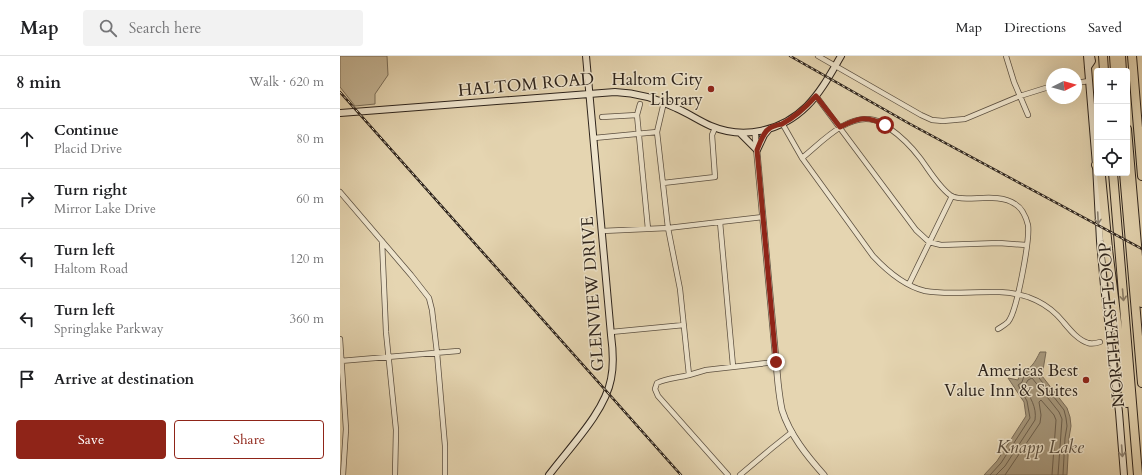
<!DOCTYPE html>
<html lang="en">
<head>
<meta charset="utf-8">
<style>
  body { margin:0; font-family:Cardo,serif; background:#f2f2f2; color:#202124 }
  .controls { position:absolute; right:12px; top:12px; display:grid; overflow:hidden; border-radius:4px; box-shadow:0 4px 16px #0002 }
  .controls button { width:36px; height:36px; display:grid; place-items:center; padding:0; border:0; border-bottom:1px solid #e0e0e0; background:#fff; color:#202124; font:20px sans-serif }
  .compass { position:absolute; left:706px; top:12px; width:36px; height:36px; border-radius:50%; background:#fff; box-shadow:0 4px 16px #0002; rotate:85deg }
  .stop { position:absolute; width:12px; height:12px; margin:-9px; border:3px solid #8f2418; border-radius:50%; background:#fff }
  .stop.end { background:#8f2418; border-color:#fff; box-shadow:0 1px 4px #0008 }
  .list { margin:0; padding:0; list-style:none }
  h2 { display:flex; justify-content:space-between; align-items:center; height:52px; margin:0; padding:0 16px; font-size:17px }
  h2 small { font-size:13px; font-weight:400; color:#757577 }
  .list li { display:grid; grid-template-columns:26px 1fr auto; gap:12px; align-items:center; box-sizing:border-box; height:60px; padding:0 16px; border-top:1px solid #e0e0e0 }
  .list b { display:block; font-size:15px; white-space:nowrap }
  .list p { margin:0; font-size:13px; white-space:nowrap; color:#757577 }
  .list em { font-size:13px; font-style:normal; color:#757577 }
  .actions { display:flex; gap:8px; padding:12px 16px }
  .actions a { flex:1; padding:9px 0; border:1px solid #8f2418; border-radius:4px; text-align:center; font-size:14px; color:#8f2418 }
  .actions .main { background:#8f2418; color:#fff }
  .icon { flex:none; width:22px; height:22px; fill:none; stroke:currentColor; stroke-width:2; stroke-linecap:round; stroke-linejoin:round }
  .map { position:relative; flex:none; width:802px; height:419px; overflow:hidden }
  header { display:flex; align-items:center; gap:24px; box-sizing:border-box; height:56px; padding:0 20px; background:#fff; border-bottom:1px solid #e0e0e0 }
  header strong { font-size:19px }
  nav { display:flex; gap:22px; margin-inline-start:auto; font-size:14px }
  .search { width:280px; height:36px; background:#f2f2f2; display:flex; align-items:center; gap:10px; box-sizing:border-box; padding:0 14px; border-radius:4px; color:#757577; font-size:15px }
  main { display:flex }
  aside { flex:1; background:#fff }
  .map>svg:first-child { display:block }
  .green { fill:#c6b798; stroke:#7a6e5a }
  .water { fill:#a7997e; stroke:#776a57 }
  .lines { fill:none; stroke-linecap:round; stroke-linejoin:round }
  .shore { stroke:#6a5e4d; stroke-width:1 }
  .minor-casing { stroke:#5c5041; stroke-width:6 }
  .tertiary-casing { stroke:#5c5041; stroke-width:7 }
  .secondary-casing { stroke:#2e241c; stroke-width:8 }
  .motorway-casing { stroke:#2e241c; stroke-width:10 }
  .minor { stroke:#eee4cc; stroke-width:4.5 }
  .tertiary { stroke:#eee4cc; stroke-width:5.5 }
  .secondary { stroke:#eee4cc; stroke-width:6 }
  .motorway { stroke:#e5d5b1; stroke-width:8 }
  .rail-casing { stroke:#2e241c; stroke-width:2.5 }
  .rail { stroke:#eee4cc; stroke-width:1; stroke-dasharray:3; stroke-linecap:butt }
  .oneway { stroke:#8e8474 }
  .oneway2 { stroke:#8a7c66 }
  .route { stroke:#8f2418; stroke-width:5 }
  .poi-dot { fill:#8f2418; stroke:#eee4cc; stroke-width:1.5 }
  .labels { text-anchor:middle; stroke-width:3; stroke-linejoin:round; paint-order:stroke }
  .poi-label { font-size:17px; fill:#2e241c; stroke:#eee4cc; text-anchor:end }
  .street-label { font-size:17px; fill:#2e241c; stroke:#eee4cc }
  .water-label { font-size:18px; font-style:italic; fill:#584d3e; stroke:#eee4cc }
</style>
</head>
<body>
<header>
<strong>Map</strong>
<div class="search"><svg class="icon" aria-label="search" viewBox="0 0 24 24"><circle cx="10" cy="10" r="6"/><path d="M15 15l6 6"/></svg>Search here</div>
<nav><a>Map</a><a>Directions</a><a>Saved</a></nav>
</header>
<main>
<aside>
<h2>8 min<small>Walk · 620 m</small></h2>
<ul class="list">
<li><svg class="icon" aria-label="ahead" viewBox="0 0 24 24"><path d="M12 20V5M6 11l6-6 6 6"/></svg><div><b>Continue</b><p>Placid Drive</p></div><em>80 m</em></li>
<li><svg class="icon" aria-label="right" viewBox="0 0 24 24"><path d="M7 20v-9h11M14 6l5 5-5 5"/></svg><div><b>Turn right</b><p>Mirror Lake Drive</p></div><em>60 m</em></li>
<li><svg class="icon" aria-label="left" viewBox="0 0 24 24"><path d="M17 20v-9H6M10 6l-5 5 5 5"/></svg><div><b>Turn left</b><p>Haltom Road</p></div><em>120 m</em></li>
<li><svg class="icon" aria-label="left" viewBox="0 0 24 24"><path d="M17 20v-9H6M10 6l-5 5 5 5"/></svg><div><b>Turn left</b><p>Springlake Parkway</p></div><em>360 m</em></li>
<li><svg class="icon" aria-label="arrive" viewBox="0 0 24 24"><path d="M6 21V4h12l-3 4 3 4H6"/></svg><div><b>Arrive at destination</b></div></li>
</ul>
<div class="actions"><a class="main">Save</a><a>Share</a></div>
</aside>
<div class="map">
<svg width="802" height="419" viewBox="0 0 802 419">
  <rect width="100%" height="100%" fill="#e5d5b1"/>
  <filter id="stains"><feTurbulence type="fractalNoise" baseFrequency=".005" numOctaves="4"/><feColorMatrix values="0 0 0 0 .2 0 0 0 0 .09 0 0 0 0 .02 0 0 0 .5 -.17"/></filter>
  <radialGradient id="worn" r=".72"><stop offset=".6" stop-color="#630" stop-opacity="0"/><stop offset="1" stop-color="#630" stop-opacity=".3"/></radialGradient>
  <path class="green" d="M 0,0 L 47,0 L 48,19 L 35,38 L 35,48 L 15,50 L 0,31 Z"/>
  <path class="water" d="M 700,296 L 706,296 L 702,320 L 727,352 L 730,361 L 731,370 L 729,382 L 727,419 L 644,419 L 657,405 L 686,360 L 684,346 L 668,322 L 678,324 L 680,316 C 691,314 695,306 700,296 Z"/>
  <g class="lines">
    <path class="shore" d="M 650,419 L 661,407 L 690,362 L 687,345 L 678,329 L 682,326 L 684,320 L 697,312 L 699,314 L 699,322 L 724,354 L 726,362 L 727,370 L 725,382 L 723,419
      M 656,419 L 665,410 L 695,364 C 697,351 690,341 684,331 L 688,324 L 692,322 L 719,356 L 722,363 L 718,419
      M 665,419 L 700,367 L 701,359 L 699,346 L 701,344 L 714,359 L 716,364 L 712,419"/>
    <g class="minor-casing">
      <path id="minor" d="M 478,0 L 581,59 L 592,64 L 603,65 L 625,63 L 680,40 L 712,30
        M 666,0 L 674,26 L 688,59
        M 736,27 L 749,25
        M 476,40 L 576,174 L 589,186 L 601,189 L 659,187 L 686,189
        M 324,46 L 317,76 L 328,172 L 340,233 L 349,319 C 338,322 326,322 317,327 L 315,333 L 318,340 L 388,419
        M 300,48 L 297,59 L 308,173
        M 262,61 L 297,59
        M 442,67 L 462,102 L 533,200 C 547,215 564,230 585,235 C 619,241 655,230 688,241 C 699,245 709,251 717,259 C 726,268 735,283 748,287 C 752,288 757,287 760,286
        M 254,82 L 317,76
        M 462,102 C 481,87 507,57 534,64 C 539,65 545,69 549,72 C 562,81 571,90 580,102 C 589,114 598,130 610,139 C 623,148 657,135 675,148 C 682,152 686,161 688,169 C 690,183 677,256 668,266 C 665,269 661,271 658,273
        M 323,127 L 375,121 L 372,79 L 375,72
        M 0,136 L 71,219 L 89,242 L 92,254 L 97,297 L 105,390 L 105,419
        M 380,166 L 393,310
        M 262,175 L 328,172 L 423,161
        M 42,185 L 46,276 L 56,374 L 55,419
        M 569,228 L 612,140
        M 271,276 L 344,269
        M 0,283 L 6,373 L 3,419
        M 0,305 L 118,295
        M 349,319 L 366,314 L 436,306
        M 400,419 L 432,392 L 452,376"/>
    </g>
    <g class="tertiary-casing">
      <path id="tertiary" d="M 415,76 L 438,327 C 439,336 440,345 442,354 C 450,379 467,400 484,419"/>
    </g>
    <g class="secondary-casing">
      <path id="secondary" d="M 747,0 L 756,109 L 760,185 L 764,230 L 779,356 L 784,419
        M 748,11 L 752,5 L 751,0
        M 0,57 L 275,36 C 297,37 316,42 336,52 C 348,57 359,65 371,70 C 404,84 442,75 467,50 C 481,36 491,17 501,0
        M 400,77 L 417,94 L 424,79 L 429,73
        M 209,419 C 229,392 265,356 271,323 C 274,309 273,294 271,279 L 246,0"/>
    </g>
    <g class="motorway-casing">
      <path id="motorway" d="M 763,0 L 764,15
        M 774,0 L 775,15
        M 781,0 L 782,15
        M 792,0 L 802,120
        M 787,73 L 802,247
        M 756,109 L 757,111
        M 760,117 L 761,120 L 768,193 L 787,347
        M 773,117 L 798,419
        M 784,117 L 802,327"/>
    </g>
    <use href="#minor" class="minor"/>
    <use href="#tertiary" class="tertiary"/>
    <use href="#secondary" class="secondary"/>
    <use href="#motorway" class="motorway"/>
    <g class="rail-casing">
      <path id="rail" d="M 450,0 L 570,68 L 802,193
        M 0,36 L 341,419"/>
    </g>
    <use href="#rail" class="rail"/>
  </g>
  <defs><path id="oneway-shaft" d="M-6 0H5M1.5-3L5.5 0L1.5 3" fill="none" stroke-width="1.6" stroke-linecap="round" stroke-linejoin="round"/></defs>
  <g class="oneway">
    <use href="#oneway-shaft" transform="translate(758 162) rotate(87)"/>
    <use href="#oneway-shaft" transform="translate(782 395) rotate(86)"/>
  </g>
  <use class="oneway2" href="#oneway-shaft" transform="translate(783 239) rotate(85)"/>
  <g class="lines">
    <path class="route" d="M 436,306 L 417,94 C 420,87 423,76 430,72 C 433,70 438,69 442,68 C 455,61 466,51 476,40 L 500,71 C 518,62 526,59 545,69"/>
  </g>
  <g class="poi-dot">
    <circle cx="371" cy="33" r="4"/>
    <circle cx="746" cy="324" r="4"/>
  </g>
  <g class="labels">
    <g class="poi-label">
      <text x="363" y="29">Haltom City<tspan x="363" dy="20">Library</tspan></text>
      <text x="738" y="320">Americas Best<tspan x="738" dy="20">Value Inn &amp; Suites</tspan></text>
    </g>
    <g class="street-label">
      <text transform="translate(186 28) rotate(-5)" y="6">HALTOM ROAD</text>
      <text transform="translate(252 238) rotate(-94)" y="6">GLENVIEW DRIVE</text>
      <text transform="translate(771 269) rotate(-95)" y="6">NORTHEAST LOOP</text>
    </g>
    <g class="water-label">
      <text x="700" y="397">Knapp Lake</text>
    </g>
  </g>
  <rect width="100%" height="100%" filter="url(#stains)"/>
  <rect width="100%" height="100%" fill="url(#worn)"/>
</svg>
<div class="controls">
<button>+</button>
<button>−</button>
<button><svg class="icon" aria-label="locate" viewBox="0 0 24 24"><circle cx="12" cy="12" r="6"/><path d="M12 2v4M12 18v4M2 12h4M18 12h4"/></svg></button>
</div>
<svg class="compass" viewBox="-18 -18 36 36"><path d="M0-13l5 13h-10z" fill="#e53935"/><path d="M0 13l5-13h-10z" fill="#757577"/></svg>
<div class="stop" style="left:545px;top:69px"></div>
<div class="stop end" style="left:436px;top:306px"></div>
</div>
</main>
</body>
</html>
